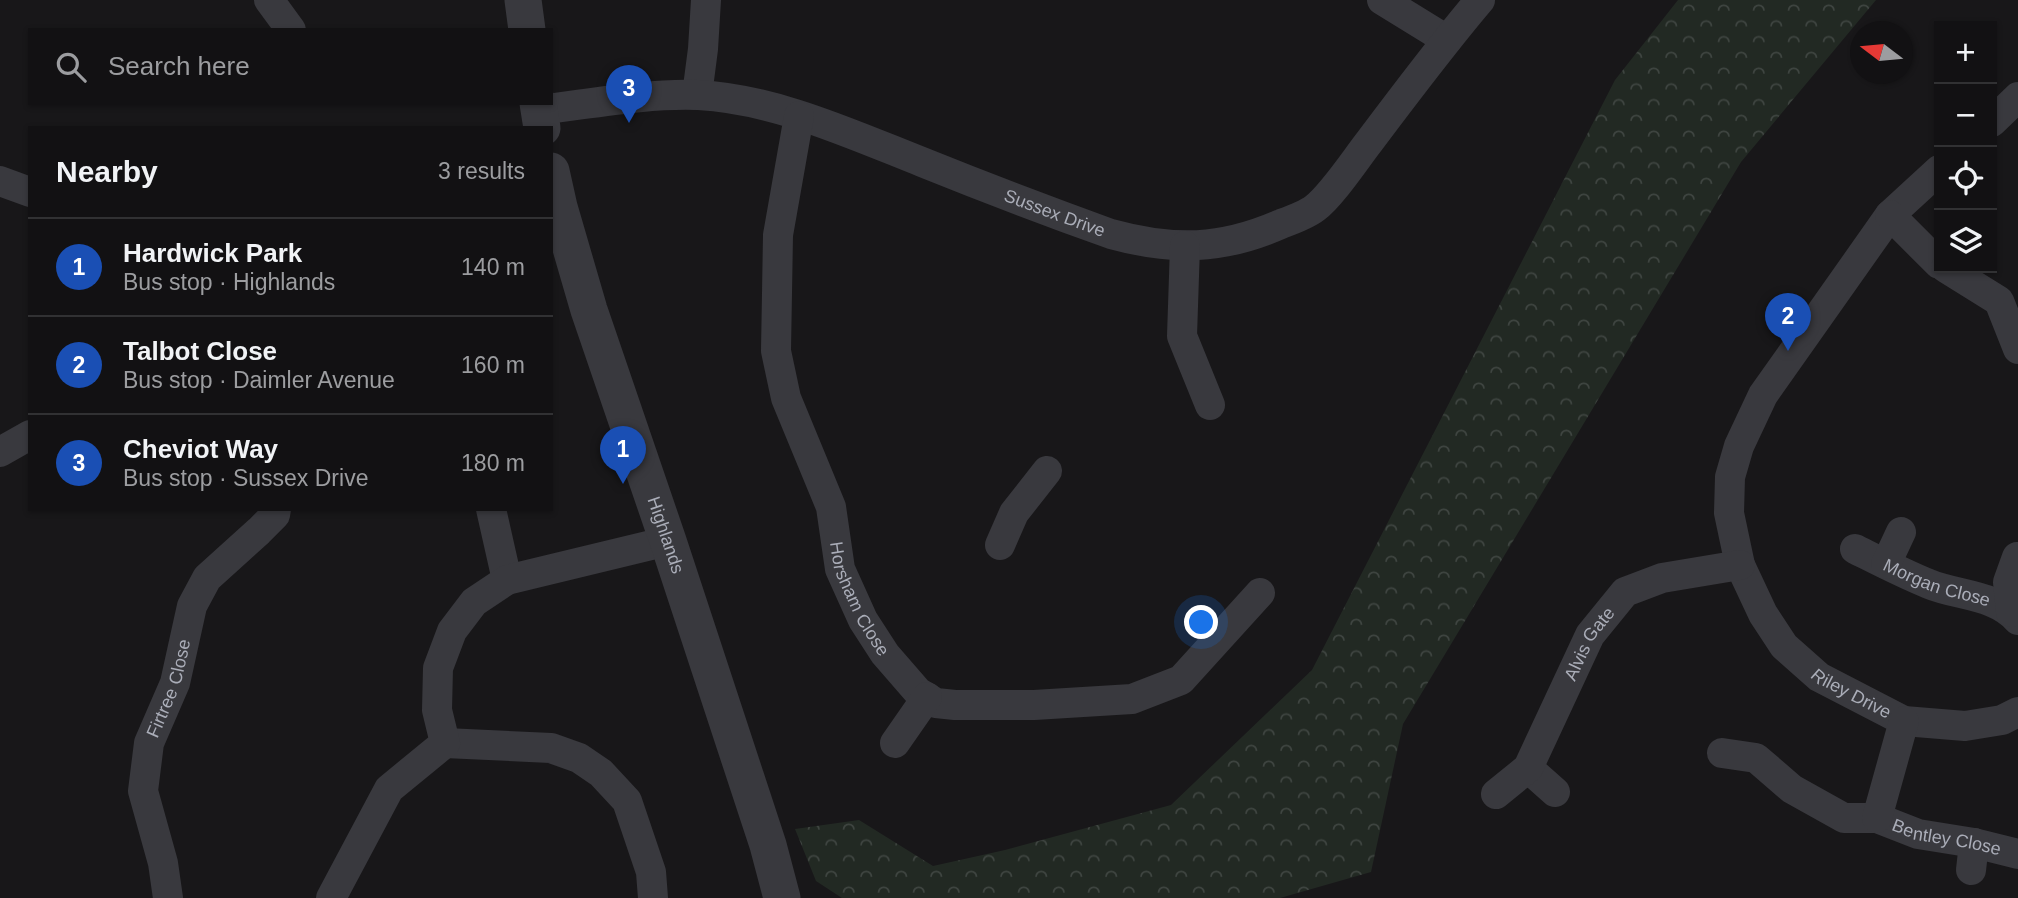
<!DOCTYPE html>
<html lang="en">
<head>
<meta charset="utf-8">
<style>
  body { margin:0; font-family:Arial,sans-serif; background:#1b1a1c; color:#f1f3f6 }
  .controls { position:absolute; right:21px; top:21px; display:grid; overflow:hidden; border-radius:0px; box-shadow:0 2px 5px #0004 }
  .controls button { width:63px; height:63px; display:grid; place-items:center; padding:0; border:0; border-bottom:2px solid #313133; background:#121113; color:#f1f3f6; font:35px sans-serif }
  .compass { position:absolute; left:1850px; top:21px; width:63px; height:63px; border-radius:50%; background:#121113; box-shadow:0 2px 5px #0004; rotate:286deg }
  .you { position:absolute; left:1202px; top:623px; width:24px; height:24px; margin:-18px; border:5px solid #fff; border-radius:50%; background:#1a73e8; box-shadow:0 0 0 10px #1a73e833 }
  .badge { display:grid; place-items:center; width:46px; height:46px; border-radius:50%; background:#8c9099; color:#fff; font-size:23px; font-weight:700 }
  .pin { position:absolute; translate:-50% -58px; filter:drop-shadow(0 2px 4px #0008) }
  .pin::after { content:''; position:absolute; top:37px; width:24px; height:21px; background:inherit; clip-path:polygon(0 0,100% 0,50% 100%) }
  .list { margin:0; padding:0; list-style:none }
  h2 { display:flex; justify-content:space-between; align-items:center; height:91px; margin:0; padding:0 28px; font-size:30px }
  h2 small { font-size:23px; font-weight:400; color:#9c9da0 }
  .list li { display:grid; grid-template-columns:46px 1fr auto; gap:21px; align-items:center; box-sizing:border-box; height:98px; padding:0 28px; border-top:2px solid #313133 }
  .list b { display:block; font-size:26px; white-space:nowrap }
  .list p { margin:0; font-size:23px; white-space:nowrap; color:#9c9da0 }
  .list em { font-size:23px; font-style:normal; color:#9c9da0 }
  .icon { flex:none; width:38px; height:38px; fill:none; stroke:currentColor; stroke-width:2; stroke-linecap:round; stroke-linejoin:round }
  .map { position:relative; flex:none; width:2018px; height:898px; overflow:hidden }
  .search { position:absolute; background:#121113; box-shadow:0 2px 5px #0004; left:28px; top:28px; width:525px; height:77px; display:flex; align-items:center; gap:18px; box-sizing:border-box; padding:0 24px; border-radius:0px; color:#9c9da0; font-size:26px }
  .panel { position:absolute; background:#121113; box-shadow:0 2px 5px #0004; left:28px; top:126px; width:525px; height:385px; border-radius:0px }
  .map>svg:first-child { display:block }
  .forest { fill:url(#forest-crowns) }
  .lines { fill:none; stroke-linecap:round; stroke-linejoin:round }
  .minor { stroke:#39393e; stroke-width:30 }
  .tertiary { stroke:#39393e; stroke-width:37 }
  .labels { text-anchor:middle; stroke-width:5; stroke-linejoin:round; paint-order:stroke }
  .street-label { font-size:18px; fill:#aaadb8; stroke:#131214 }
</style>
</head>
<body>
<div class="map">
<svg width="2018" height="898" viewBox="0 0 2018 898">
  <defs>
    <pattern id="forest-crowns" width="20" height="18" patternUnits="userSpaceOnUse" patternTransform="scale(1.75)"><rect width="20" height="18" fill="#222923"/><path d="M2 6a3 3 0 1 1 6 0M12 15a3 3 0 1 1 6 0" fill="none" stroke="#3f4541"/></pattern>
  </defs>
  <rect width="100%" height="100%" fill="#181719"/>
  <path class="forest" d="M 1678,0 L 1876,0 L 1741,162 L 1403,724 L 1371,872 L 1280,898 L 842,898 L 816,881 L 795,829 L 859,820 L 933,866 L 1005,850 L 1171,805 L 1312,670 L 1615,80 Z"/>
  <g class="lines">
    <g class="minor">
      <path d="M 269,0 L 291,30"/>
      <path d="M 1382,0 L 1447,40"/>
      <path d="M 697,95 L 703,49 L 706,0"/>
      <path id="s1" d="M 539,110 C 590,104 647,93 698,95 C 775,99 851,134 922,162 C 984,187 1047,211 1111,234 C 1173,251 1222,250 1281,224 C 1292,220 1306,215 1315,208 C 1332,195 1355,160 1369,142 C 1405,94 1441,46 1480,0"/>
      <path id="s2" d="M 799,116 L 778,235 L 776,351 L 786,398 L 831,507 L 840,569 L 863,620 L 885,654 L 918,692 L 936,703 L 955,705 L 1034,705 L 1132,699 L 1181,680 L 1260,593"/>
      <path d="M 1992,122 L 2018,97"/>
      <path id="s3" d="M 1939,170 L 1890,215 L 1763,395 L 1739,446 L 1730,477 L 1729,513 L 1740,565 L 1763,614 L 1784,646 L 1819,677 L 1904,721 L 1965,726 L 2002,720 L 2018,712"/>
      <path d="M 0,181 L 30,192"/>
      <path d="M 1890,215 L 1939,264"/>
      <path d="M 1185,246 L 1182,336 L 1210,405"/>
      <path d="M 1946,268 L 1999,301 L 2018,349"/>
      <path d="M 0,452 L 30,435"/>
      <path d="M 491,509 L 507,580"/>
      <path d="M 1000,545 L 1014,513 L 1047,471"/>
      <path id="s4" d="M 1855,549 C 1879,561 1904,574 1929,584 C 1958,596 1995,594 2018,620"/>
      <path d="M 1886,564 L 1901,532"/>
      <path d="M 2011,612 L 2008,582 L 2017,557"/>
      <path d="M 445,743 L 551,748 L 579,758 L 601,773 L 627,801 L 651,872 L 653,898"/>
      <path d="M 895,743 L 927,697"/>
      <path id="s5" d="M 1722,753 L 1756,758 L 1792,789 L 1844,818 L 1877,818 L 1918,834 L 1974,843 L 2018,854"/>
      <path d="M 1528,768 L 1555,792"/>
      <path id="s6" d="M 1496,794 L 1528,768 L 1590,635 L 1625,592 L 1662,578 L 1740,565"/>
      <path d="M 1877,818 L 1904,721"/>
      <path d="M 1971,870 L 1974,843"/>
      <path id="s7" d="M 168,898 L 163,863 L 143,791 L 149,743 L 175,683 L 192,606 L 207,578 L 259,531 L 275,515 L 276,509"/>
      <path d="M 331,898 L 389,789 L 445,743 L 437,710 L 438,668 L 452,631 L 474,602 L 507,580 L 668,541"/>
    </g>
    <g class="tertiary">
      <path d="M 523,0 L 527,30"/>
      <path d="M 538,103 L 542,128"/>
      <path id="s8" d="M 551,171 L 559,207 L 589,310 L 668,541 L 768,845 L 782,898"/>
    </g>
  </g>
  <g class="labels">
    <g class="street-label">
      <text dy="6" stroke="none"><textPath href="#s1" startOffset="537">Sussex Drive</textPath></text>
      <text dy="6" stroke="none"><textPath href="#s8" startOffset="382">Highlands</textPath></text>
      <text dy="6" stroke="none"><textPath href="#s4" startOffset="89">Morgan Close</textPath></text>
      <text dy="6" stroke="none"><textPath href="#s2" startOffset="500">Horsham Close</textPath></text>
      <text dy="6" stroke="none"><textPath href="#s6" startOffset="180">Alvis Gate</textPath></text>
      <text dy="6" stroke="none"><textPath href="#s7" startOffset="217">Firtree Close</textPath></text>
      <text dy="6" stroke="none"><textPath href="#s3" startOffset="640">Riley Drive</textPath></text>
      <text dy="6" stroke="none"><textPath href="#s5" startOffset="247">Bentley Close</textPath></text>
    </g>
  </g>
</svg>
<div class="controls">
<button>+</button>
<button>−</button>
<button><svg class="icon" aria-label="locate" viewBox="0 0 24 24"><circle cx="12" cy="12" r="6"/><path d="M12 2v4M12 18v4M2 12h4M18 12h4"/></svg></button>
<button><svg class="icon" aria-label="layers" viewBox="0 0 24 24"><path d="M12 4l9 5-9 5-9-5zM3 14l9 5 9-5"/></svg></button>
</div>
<svg class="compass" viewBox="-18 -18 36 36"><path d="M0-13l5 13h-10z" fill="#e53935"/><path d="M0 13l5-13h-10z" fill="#9c9da0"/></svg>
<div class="you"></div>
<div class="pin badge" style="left:623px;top:484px;background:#1a4fb4">1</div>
<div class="pin badge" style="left:1788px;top:351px;background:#1a4fb4">2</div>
<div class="pin badge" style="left:629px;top:123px;background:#1a4fb4">3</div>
<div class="search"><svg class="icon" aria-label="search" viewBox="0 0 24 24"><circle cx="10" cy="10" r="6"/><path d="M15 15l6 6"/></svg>Search here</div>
<section class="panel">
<h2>Nearby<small>3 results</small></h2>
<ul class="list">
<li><span class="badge" style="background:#1a4fb4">1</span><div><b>Hardwick Park</b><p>Bus stop · Highlands</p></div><em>140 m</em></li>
<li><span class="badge" style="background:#1a4fb4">2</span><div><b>Talbot Close</b><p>Bus stop · Daimler Avenue</p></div><em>160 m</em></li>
<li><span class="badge" style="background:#1a4fb4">3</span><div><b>Cheviot Way</b><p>Bus stop · Sussex Drive</p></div><em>180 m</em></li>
</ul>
</section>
</div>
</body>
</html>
